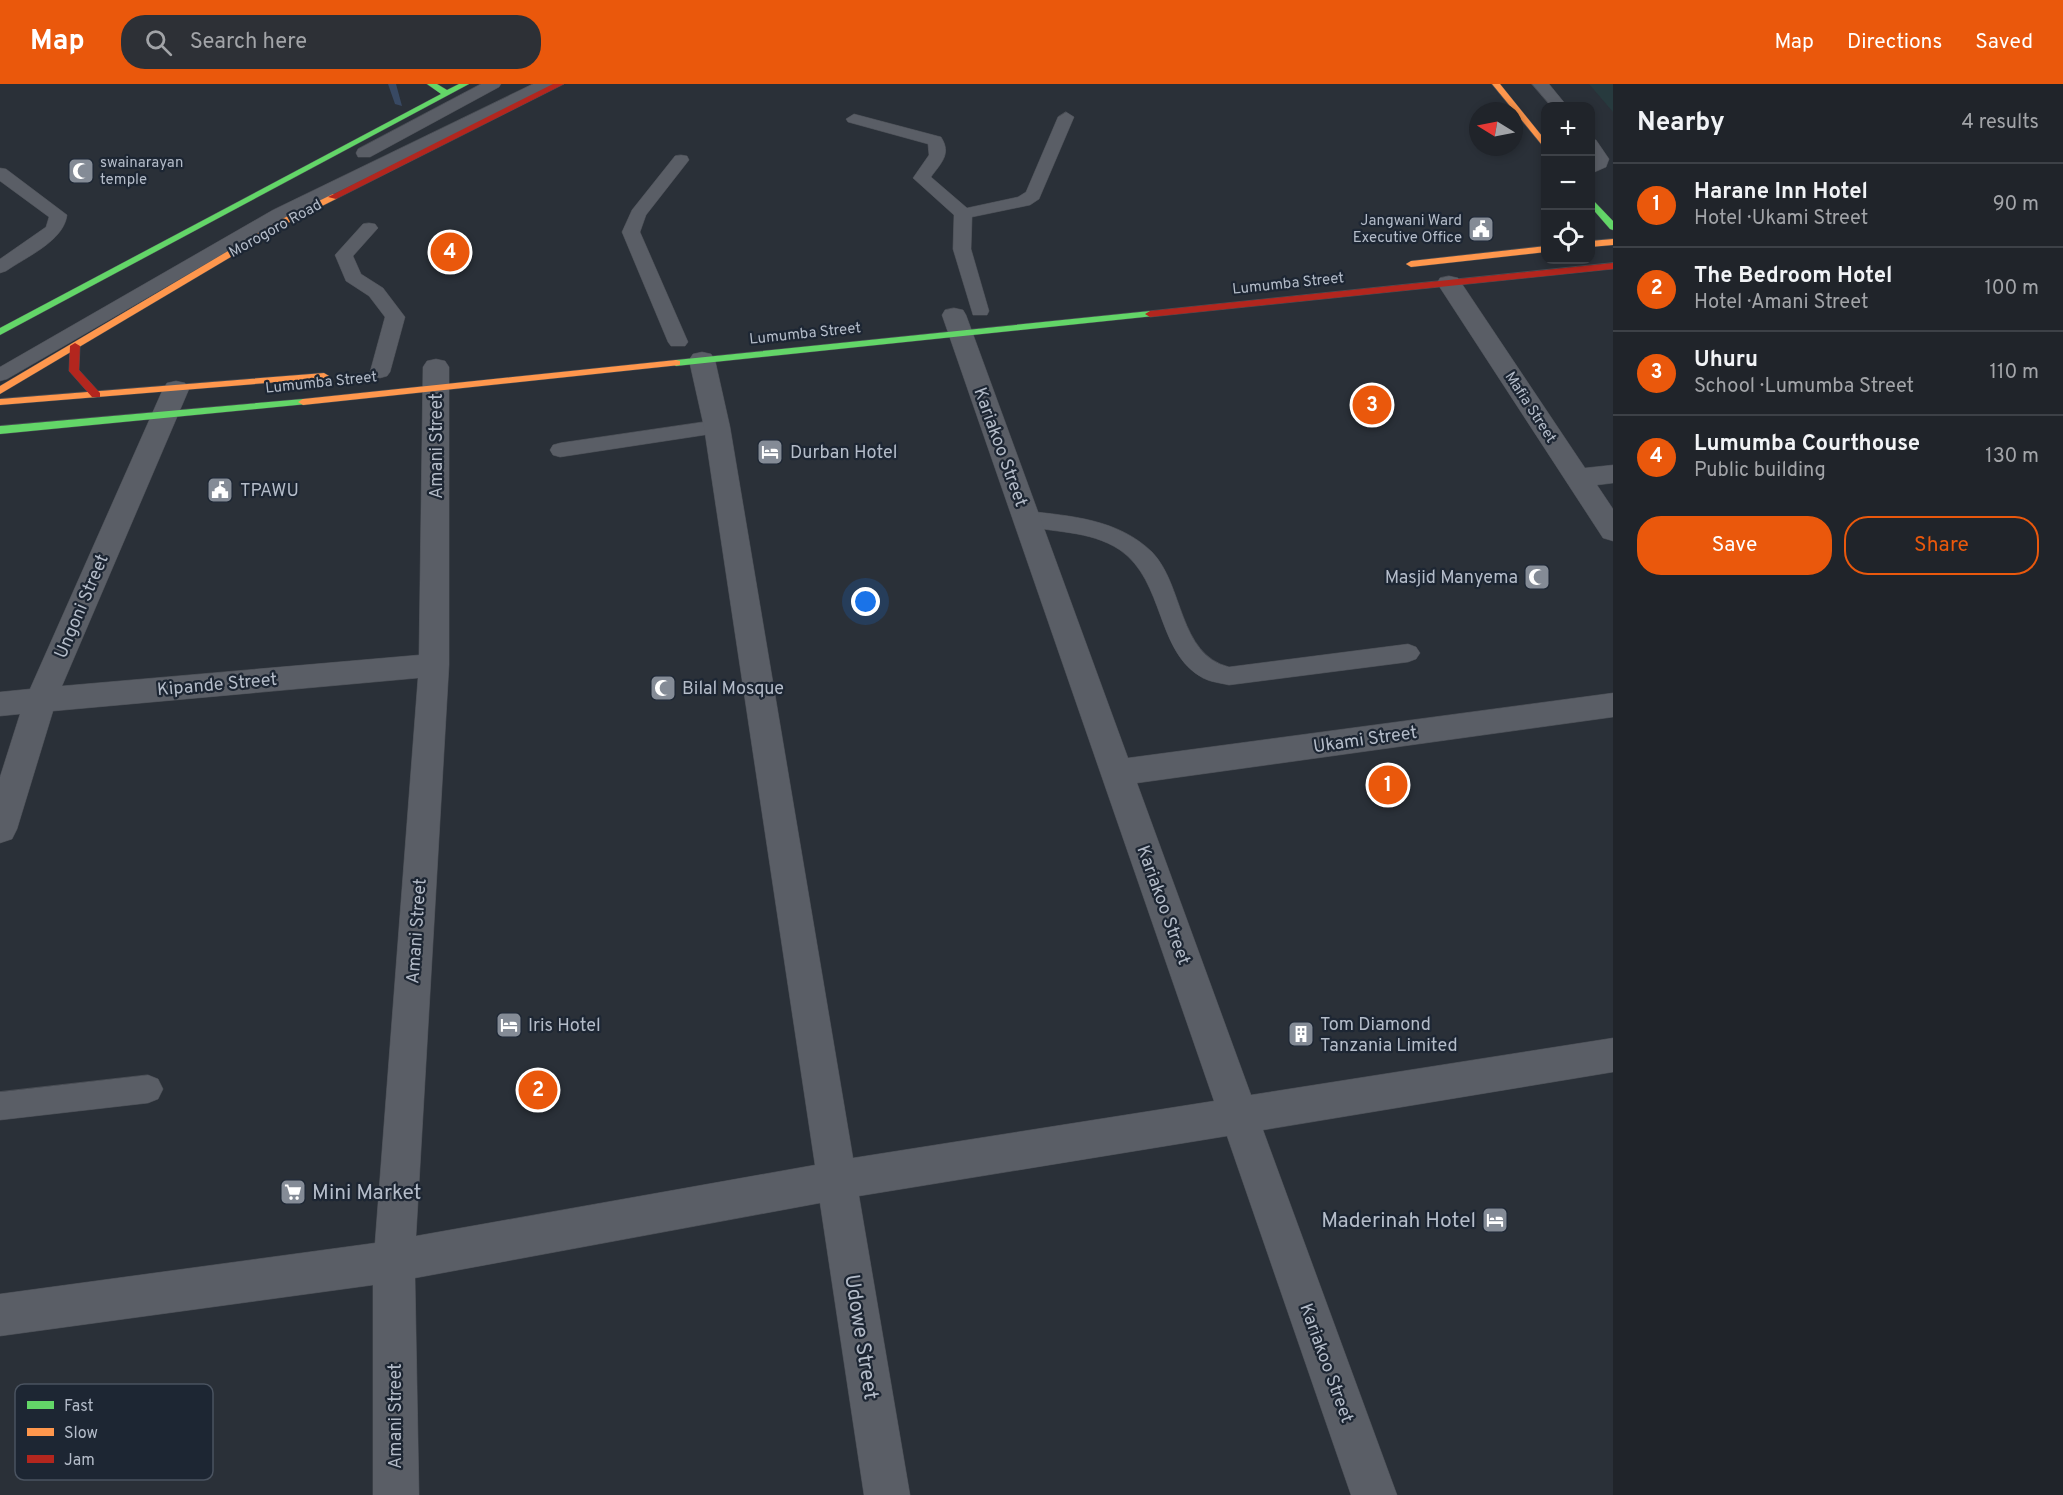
<!DOCTYPE html>
<html lang="en">
<head>
<meta charset="utf-8">
<style>
  body { margin:0; font-family:Overpass,sans-serif; background:#2d3036; color:#f1f3f6 }
  .controls { position:absolute; right:18px; top:18px; display:grid; overflow:hidden; border-radius:12px; box-shadow:0 3px 9px #0003 }
  .controls button { width:54px; height:54px; display:grid; place-items:center; padding:0; border:0; border-bottom:2px solid #3d4147; background:#20242a; color:#f1f3f6; font:30px sans-serif }
  .compass { position:absolute; left:1469px; top:18px; width:54px; height:54px; border-radius:50%; background:#20242a; box-shadow:0 3px 9px #0003; rotate:280deg }
  .you { position:absolute; left:866px; top:518px; width:21px; height:21px; margin:-15px; border:4px solid #fff; border-radius:50%; background:#1a73e8; box-shadow:0 0 0 9px #1a73e833 }
  .badge { display:grid; place-items:center; width:39px; height:39px; border-radius:50%; background:#ea580c; color:#fff; font-size:20px; font-weight:700 }
  .pin { position:absolute; translate:-50% -50%; border:3px solid #fff; box-shadow:0 2px 6px #0006 }
  .list { margin:0; padding:0; list-style:none }
  h2 { display:flex; justify-content:space-between; align-items:center; height:78px; margin:0; padding:0 24px; font-size:26px }
  h2 small { font-size:20px; font-weight:400; color:#a2a4a8 }
  .list li { display:grid; grid-template-columns:39px 1fr auto; gap:18px; align-items:center; box-sizing:border-box; height:84px; padding:0 24px; border-top:2px solid #3d4147 }
  .list b { display:block; font-size:22px; white-space:nowrap }
  .list p { margin:0; font-size:20px; white-space:nowrap; color:#a2a4a8 }
  .list em { font-size:20px; font-style:normal; color:#a2a4a8 }
  .actions { display:flex; gap:12px; padding:18px 24px }
  .actions a { flex:1; padding:14px 0; border:2px solid #ea580c; border-radius:24px; text-align:center; font-size:21px; color:#ea580c }
  .actions .main { background:#ea580c; color:#fff }
  .icon { flex:none; width:33px; height:33px; fill:none; stroke:currentColor; stroke-width:2; stroke-linecap:round; stroke-linejoin:round }
  .map { position:relative; flex:none; width:1613px; height:1411px; overflow:hidden }
  header { display:flex; align-items:center; gap:36px; box-sizing:border-box; height:84px; padding:0 30px; background:#ea580c; color:#fff }
  header strong { font-size:28px }
  nav { display:flex; gap:33px; margin-inline-start:auto; font-size:21px }
  .search { width:420px; height:54px; background:#2d3036; display:flex; align-items:center; gap:15px; box-sizing:border-box; padding:0 21px; border-radius:24px; color:#a2a4a8; font-size:22px }
  main { display:flex }
  aside { flex:1; background:#20242a }
  .map>svg:first-child { display:block }
  .green { fill:#273a3e }
  .lines { fill:none; stroke-linecap:round; stroke-linejoin:round }
  .stream { fill:#384963; fill-rule:evenodd }
  .lane-casing { stroke:#484c53; stroke-width:1 }
  .street-casing { stroke:#484c53; stroke-width:1 }
  .fast-casing { stroke:#484c53; stroke-width:1 }
  .slow-casing { stroke:#484c53; stroke-width:1 }
  .jam-casing { stroke:#484c53; stroke-width:1 }
  .lane { fill:#5a5e66; fill-rule:evenodd }
  .street { fill:#5a5e66; fill-rule:evenodd }
  .fast { fill:#63d668; fill-rule:evenodd }
  .slow { fill:#ff974d; fill-rule:evenodd }
  .jam { fill:#b3261e; fill-rule:evenodd }
  .labels { text-anchor:middle; stroke-width:4.5; stroke-linejoin:round; paint-order:stroke }
  .far-poi-label { font-size:15px; fill:#b4bcc9; stroke:#1d2633; text-anchor:start }
  .far-street-label { font-size:15px; fill:#b4bcc9; stroke:#1d2633 }
  .street-label { font-size:18px; fill:#b4bcc9; stroke:#1d2633 }
  .poi-label { font-size:18px; fill:#b4bcc9; stroke:#1d2633; text-anchor:start }
  .near-poi-label { font-size:21px; fill:#b4bcc9; stroke:#1d2633; text-anchor:start }
  .near-street-label { font-size:21px; fill:#b4bcc9; stroke:#1d2633 }
  .key { fill:#1d2633; stroke:#4a5360; stroke-width:1.5 }
  .key-label { font-size:16px; fill:#b4bcc9 }
</style>
</head>
<body>
<header>
<strong>Map</strong>
<div class="search"><svg class="icon" aria-label="search" viewBox="0 0 24 24"><circle cx="10" cy="10" r="6"/><path d="M15 15l6 6"/></svg>Search here</div>
<nav><a>Map</a><a>Directions</a><a>Saved</a></nav>
</header>
<main>
<div class="map">
<svg width="1613" height="1411" viewBox="0 0 1613 1411">
  <rect width="100%" height="100%" fill="#2a3038"/>
  <path class="green" d="M 1589,0 L 1613,0 L 1613,28 Z"/>
  <g class="lines">
    <path class="stream" d="M 388,0 L 396,0 L 402,22 L 395,20 Z"/>
    <g class="lane-casing">
      <path id="lane" d="M 481,0 L 501,0 L 499,3 L 370,73 L 358,73 L 356,69 L 358,65 Z
        M 533,0 L 554,0 L 552,3 L 285,134 L 7,295 L 0,297 L 0,283 L 273,126 Z
        M 1532,0 L 1549,0 L 1567,22 L 1551,22 Z
        M 1066,28 L 1074,33 L 1039,115 L 1030,121 L 972,133 L 971,165 L 989,227 L 987,231 L 973,231 L 953,165 L 954,131 L 913,94 L 929,71 L 928,60 L 848,38 L 846,35 L 854,30 L 941,53 C 952,70 941,79 931,93 L 967,124 L 1018,113 L 1026,108 L 1058,33 Z
        M 1590,55 L 1596,56 L 1609,75 L 1606,83 L 1590,90 L 1593,75 Z
        M 681,71 L 687,72 L 689,76 L 646,131 L 640,148 L 688,258 L 685,262 L 671,262 L 668,258 L 622,148 L 632,126 L 675,72 Z
        M 0,84 L 6,85 L 67,131 C 64,157 26,173 6,187 L 0,189 L 0,175 L 46,143 L 49,133 L 0,97 Z
        M 369,139 L 375,140 L 378,144 L 353,172 L 361,190 L 383,204 L 405,233 L 390,288 L 387,292 L 380,294 L 373,292 L 370,288 L 385,233 L 369,212 L 346,197 L 335,171 L 363,140 Z
        M 717,336 L 724,338 L 727,343 L 724,348 L 560,373 L 553,371 L 550,366 L 553,361 L 560,359 Z
        M 1027,427 C 1071,432 1118,435 1152,468 C 1184,501 1178,570 1229,583 L 1408,560 L 1416,563 L 1420,569 L 1416,575 L 1408,578 L 1229,601 C 1221,599 1210,598 1203,594 C 1156,569 1165,497 1120,466 C 1088,445 1054,450 1019,440 L 1016,435 L 1019,430 Z
        M 148,991 L 158,995 L 163,1005 L 158,1015 L 148,1019 L 0,1036 L 0,1008 Z"/>
    </g>
    <g class="street-casing">
      <path id="street" d="M 1449,192 L 1458,194 L 1585,384 L 1613,381 L 1613,399 L 1597,401 L 1613,425 L 1613,457 L 1603,454 L 1437,199 L 1440,194 Z
        M 954,224 L 963,226 L 966,231 L 1128,674 L 1613,609 L 1613,633 L 1137,699 L 1251,1011 L 1613,954 L 1613,988 L 1263,1046 L 1397,1411 L 1351,1411 L 1227,1052 L 859,1112 L 910,1411 L 864,1411 L 820,1119 L 415,1194 L 419,1411 L 373,1411 L 373,1201 L 0,1252 L 0,1210 L 375,1159 L 418,594 L 53,627 L 17,745 L 12,755 L 0,759 L 0,693 L 20,630 L 0,632 L 0,608 L 30,605 L 163,305 L 167,299 L 176,297 L 185,299 L 189,305 L 62,602 L 419,571 L 423,283 L 427,277 L 436,275 L 445,277 L 449,283 L 449,581 L 416,1152 L 815,1081 L 704,343 L 689,276 L 693,270 L 702,268 L 711,270 L 715,276 L 730,343 L 853,1074 L 1214,1017 L 942,231 L 945,226 Z"/>
    </g>
    <g class="fast-casing">
      <path id="fast" d="M 427,0 L 437,0 L 447,6 L 459,0 L 469,0 L 0,251 L 0,244 L 441,10 Z
        M 1590,113 L 1613,137 L 1613,146 L 1610,145 L 1590,122 Z
        M 1150,227 L 1155,230 L 1154,232 L 676,282 L 671,279 L 676,276 Z
        M 303,315 L 307,316 L 307,320 L 0,350 L 0,342 Z"/>
    </g>
    <g class="slow-casing">
      <path id="slow" d="M 1492,0 L 1500,0 L 1546,57 L 1546,66 Z
        M 333,110 L 338,113 L 336,115 L 288,139 L 0,310 L 0,302 L 282,135 Z
        M 1613,155 L 1613,161 L 1590,163 L 1590,157 Z
        M 1546,162 L 1546,168 L 1411,183 L 1406,180 L 1411,177 Z
        M 676,276 L 680,277 L 680,281 L 303,321 L 298,318 L 303,315 Z
        M 324,289 L 329,292 L 328,294 L 0,321 L 0,315 Z"/>
    </g>
    <g class="jam-casing">
      <path id="jam" d="M 553,0 L 564,0 L 336,115 L 328,113 Z
        M 1613,179 L 1613,185 L 1150,233 L 1145,230 L 1150,227 Z
        M 75,259 L 80,262 L 79,286 L 100,309 L 100,313 L 92,313 L 69,287 L 70,262 Z"/>
    </g>
    <use href="#lane" class="lane"/>
    <use href="#street" class="street"/>
    <use href="#fast" class="fast"/>
    <use href="#slow" class="slow"/>
    <use href="#jam" class="jam"/>
  </g>
  <defs>
    <g id="mosque-square" transform="scale(1.35)"><rect x="-9" y="-9" width="18" height="18" rx="4" fill="#848b96" stroke="#1d2633"/><path d="M3.5-4.9A6 6 0 1 0 3.5 4.9A5 5 0 1 1 3.5-4.9Z" fill="#fff"/></g>
    <g id="civic-square" transform="scale(1.35)"><rect x="-9" y="-9" width="18" height="18" rx="4" fill="#848b96" stroke="#1d2633"/><path d="M-.6-6.5H3V-4.5H.6V-3L4-1V1h2V6H-6V1h2V-1L-.6-3ZM-1.2 2.5V6h2.4V2.5Z" fill="#fff"/></g>
    <g id="hotel-square" transform="scale(1.35)"><rect x="-9" y="-9" width="18" height="18" rx="4" fill="#848b96" stroke="#1d2633"/><path d="M-6-4.5h1.5V1H6V5H4.5V3h-9V5H-6ZM-4 0a1.8 1.8 0 1 1 3.6 0ZM.5 0V-2.5h3Q6-2.5 6 0Z" fill="#fff"/></g>
    <g id="building-square" transform="scale(1.35)"><rect x="-9" y="-9" width="18" height="18" rx="4" fill="#848b96" stroke="#1d2633"/><path d="M-4-6H4V6H1V3H-1V6H-4ZM-2.5-4.3h1.7v1.8h-1.7ZM.8-4.3h1.7v1.8H.8ZM-2.5-1h1.7V.8h-1.7ZM.8-1h1.7V.8H.8Z" fill="#fff"/></g>
    <g id="supermarket-square" transform="scale(1.35)"><rect x="-9" y="-9" width="18" height="18" rx="4" fill="#848b96" stroke="#1d2633"/><path d="M-6-5.5h2.5l.6 2H6L4.5 2H-2.5L-4.4-4H-6ZM-1.5 3.2a1.3 1.3 0 1 0 .1 0ZM3 3.2a1.3 1.3 0 1 0 .1 0Z" fill="#fff"/></g>
  </defs>
  <g fill-rule="evenodd">
    <use href="#mosque-square" x="81" y="87"/>
    <use href="#civic-square" x="1481" y="145"/>
    <use href="#hotel-square" x="770" y="368"/>
    <use href="#civic-square" x="220" y="406"/>
    <use href="#mosque-square" x="1537" y="493"/>
    <use href="#mosque-square" x="663" y="604"/>
    <use href="#hotel-square" x="509" y="941"/>
    <use href="#building-square" x="1301" y="950"/>
    <use href="#supermarket-square" x="293" y="1108"/>
    <use href="#hotel-square" x="1495" y="1136"/>
  </g>
  <g class="labels">
    <g class="far-poi-label">
      <text x="100" y="83">swainarayan<tspan x="100" dy="17">temple</tspan></text>
      <text x="1462" y="141" text-anchor="end">Jangwani Ward<tspan x="1462" dy="17">Executive Office</tspan></text>
    </g>
    <g class="far-street-label">
      <text transform="translate(275 144) rotate(-29)" y="5">Morogoro Road</text>
      <text transform="translate(1288 199) rotate(-6)" y="5">Lumumba Street</text>
      <text transform="translate(805 249) rotate(-6)" y="5">Lumumba Street</text>
      <text transform="translate(321 298) rotate(-6)" y="5">Lumumba Street</text>
      <text transform="translate(1531 323) rotate(57)" y="5">Mafia Street</text>
    </g>
    <g class="street-label">
      <text transform="translate(436 362) rotate(-90)" y="6">Amani Street</text>
      <text transform="translate(1001 363) rotate(70)" y="6">Kariakoo Street</text>
      <text transform="translate(81 522) rotate(-67)" y="6">Ungoni Street</text>
      <text transform="translate(217 600) rotate(-5)" y="6">Kipande Street</text>
      <text transform="translate(1365 655) rotate(-8)" y="6">Ukami Street</text>
      <text transform="translate(1164 821) rotate(70)" y="6">Kariakoo Street</text>
      <text transform="translate(416 847) rotate(-86)" y="6">Amani Street</text>
      <text transform="translate(1327 1279) rotate(70)" y="6">Kariakoo Street</text>
      <text transform="translate(395 1332) rotate(-90)" y="6">Amani Street</text>
    </g>
    <g class="poi-label">
      <text x="790" y="374">Durban Hotel</text>
      <text x="240" y="412">TPAWU</text>
      <text x="1518" y="499" text-anchor="end">Masjid Manyema</text>
      <text x="682" y="610">Bilal Mosque</text>
      <text x="1320" y="946">Tom Diamond<tspan x="1320" dy="21">Tanzania Limited</tspan></text>
      <text x="528" y="947">Iris Hotel</text>
    </g>
    <g class="near-poi-label">
      <text x="312" y="1115">Mini Market</text>
      <text x="1476" y="1143" text-anchor="end">Maderinah Hotel</text>
    </g>
    <g class="near-street-label">
      <text transform="translate(862 1253) rotate(81)" y="7">Udowe Street</text>
    </g>
  </g>
  <rect x="15" y="1300" width="198" height="96" rx="9" class="key"/>
  <rect x="27" y="1317" width="27" height="8" fill="#63d668"/>
  <rect x="27" y="1344" width="27" height="8" fill="#ff974d"/>
  <rect x="27" y="1371" width="27" height="8" fill="#b3261e"/>
  <g class="key-label">
    <text x="64" y="1327">Fast</text>
    <text x="64" y="1354">Slow</text>
    <text x="64" y="1381">Jam</text>
  </g>
</svg>
<div class="controls">
<button>+</button>
<button>−</button>
<button><svg class="icon" aria-label="locate" viewBox="0 0 24 24"><circle cx="12" cy="12" r="6"/><path d="M12 2v4M12 18v4M2 12h4M18 12h4"/></svg></button>
</div>
<svg class="compass" viewBox="-18 -18 36 36"><path d="M0-13l5 13h-10z" fill="#e53935"/><path d="M0 13l5-13h-10z" fill="#a2a4a8"/></svg>
<div class="you"></div>
<div class="pin badge" style="left:1388px;top:701px">1</div>
<div class="pin badge" style="left:538px;top:1006px">2</div>
<div class="pin badge" style="left:1372px;top:321px">3</div>
<div class="pin badge" style="left:450px;top:168px">4</div>
</div>
<aside>
<h2>Nearby<small>4 results</small></h2>
<ul class="list">
<li><span class="badge">1</span><div><b>Harane Inn Hotel</b><p>Hotel · Ukami Street</p></div><em>90 m</em></li>
<li><span class="badge">2</span><div><b>The Bedroom Hotel</b><p>Hotel · Amani Street</p></div><em>100 m</em></li>
<li><span class="badge">3</span><div><b>Uhuru</b><p>School · Lumumba Street</p></div><em>110 m</em></li>
<li><span class="badge">4</span><div><b>Lumumba Courthouse</b><p>Public building</p></div><em>130 m</em></li>
</ul>
<div class="actions"><a class="main">Save</a><a>Share</a></div>
</aside>
</main>
</body>
</html>
